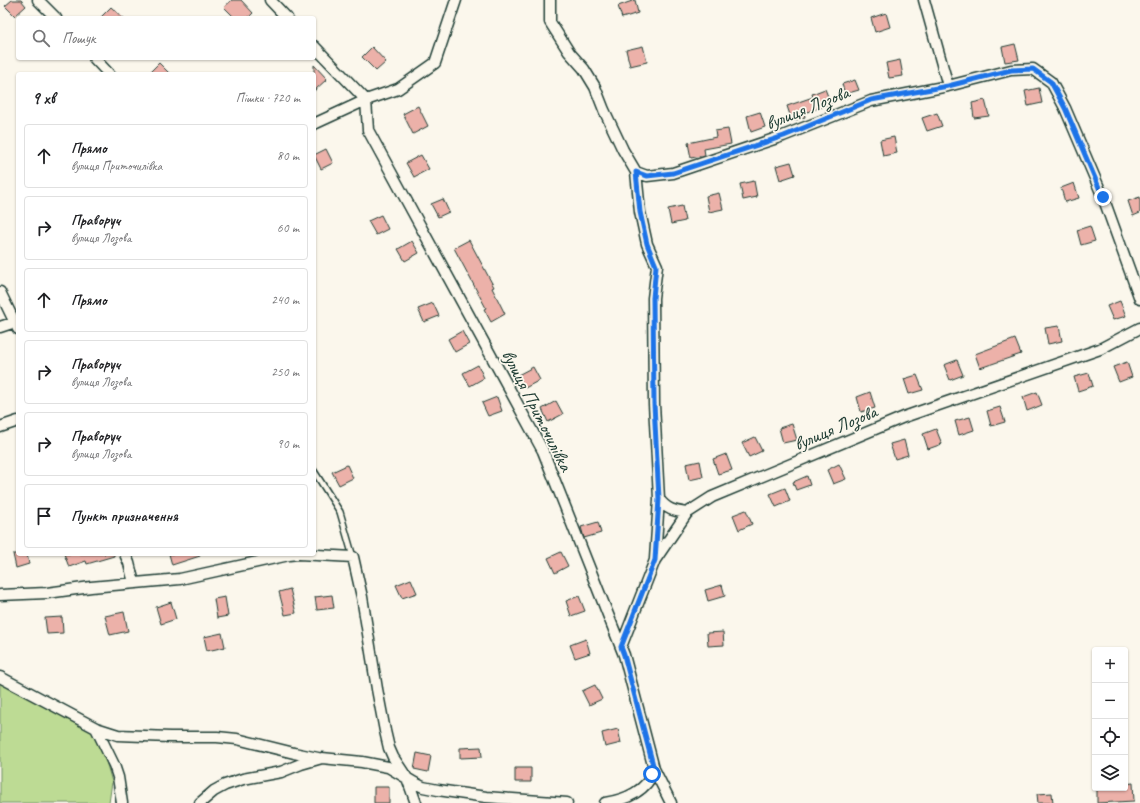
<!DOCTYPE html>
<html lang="uk">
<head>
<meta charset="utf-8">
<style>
  body { margin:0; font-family:Caveat,sans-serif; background:#f6f6f6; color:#202124 }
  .controls { position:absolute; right:12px; bottom:12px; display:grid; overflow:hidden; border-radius:4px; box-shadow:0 1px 3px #0004 }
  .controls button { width:36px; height:36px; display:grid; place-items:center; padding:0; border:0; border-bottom:1px solid #e0e0e0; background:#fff; color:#202124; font:20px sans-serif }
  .stop { position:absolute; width:12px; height:12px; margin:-9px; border:3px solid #1a73e8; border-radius:50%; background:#fff }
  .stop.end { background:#1a73e8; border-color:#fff; box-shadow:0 1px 4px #0008 }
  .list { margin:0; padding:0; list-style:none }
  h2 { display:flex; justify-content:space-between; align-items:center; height:52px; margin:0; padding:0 16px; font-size:17px }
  h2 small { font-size:13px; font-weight:400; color:#757577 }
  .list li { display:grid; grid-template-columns:26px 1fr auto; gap:12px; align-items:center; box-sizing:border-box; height:64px; margin:0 8px 8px; padding:0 8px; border:1px solid #e0e0e0; border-radius:4px }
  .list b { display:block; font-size:15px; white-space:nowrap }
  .list p { margin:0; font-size:13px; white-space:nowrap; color:#757577 }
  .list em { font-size:13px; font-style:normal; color:#757577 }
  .icon { flex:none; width:22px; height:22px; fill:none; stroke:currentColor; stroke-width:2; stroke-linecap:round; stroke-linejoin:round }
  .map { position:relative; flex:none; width:1140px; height:803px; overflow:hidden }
  .search { position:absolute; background:#fff; box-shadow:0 1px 3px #0004; left:16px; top:16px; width:300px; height:44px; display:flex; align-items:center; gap:10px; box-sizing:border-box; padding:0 14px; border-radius:4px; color:#757577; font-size:15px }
  .panel { position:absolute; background:#fff; box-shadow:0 1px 3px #0004; left:16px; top:72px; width:300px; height:484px; border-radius:4px }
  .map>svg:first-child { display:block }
  .green { fill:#bddb94; stroke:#6e8c64 }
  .building { fill:#ecb1a9; stroke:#1f3d34 }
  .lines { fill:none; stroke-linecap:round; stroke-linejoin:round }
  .lane-casing { stroke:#1f3d34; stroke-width:8 }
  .street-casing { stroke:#1f3d34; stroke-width:13 }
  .lane { stroke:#fbf7ec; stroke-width:5 }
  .street { stroke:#fbf7ec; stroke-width:10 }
  .route { stroke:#1a73e8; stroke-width:5 }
  .labels { text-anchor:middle; stroke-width:3.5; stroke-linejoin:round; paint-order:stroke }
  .street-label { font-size:19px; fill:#1f3d34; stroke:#fbf7ec }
</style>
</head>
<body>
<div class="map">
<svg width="1140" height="803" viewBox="0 0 1140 803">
  <rect width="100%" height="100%" fill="#fbf7ec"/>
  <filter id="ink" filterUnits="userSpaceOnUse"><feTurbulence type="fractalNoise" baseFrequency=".025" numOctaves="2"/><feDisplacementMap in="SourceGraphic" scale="8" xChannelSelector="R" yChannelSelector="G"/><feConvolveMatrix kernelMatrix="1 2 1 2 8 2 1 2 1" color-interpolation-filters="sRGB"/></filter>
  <g filter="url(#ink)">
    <path class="green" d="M 0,678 L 85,723 L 99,738 L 112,782 L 109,803 L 0,803 Z"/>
    <path class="building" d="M 12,0 L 21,0 L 26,6 L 15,16 L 5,6 Z
      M 232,0 L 241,0 L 253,13 L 248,18 L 235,18 L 224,7 Z
      M 635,0 L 638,13 L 622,18 L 618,6 Z
      M 111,7 L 123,18 L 100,18 Z
      M 886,13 L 890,27 L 875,32 L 871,18 Z
      M 1015,44 L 1019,60 L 1005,62 L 1002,47 Z
      M 643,46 L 647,62 L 630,66 L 626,50 Z
      M 372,47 L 386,62 L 376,71 L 362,57 Z
      M 900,60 L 903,76 L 889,78 L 886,63 Z
      M 159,63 L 170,74 L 148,74 Z
      M 314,65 L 327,79 L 314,91 Z
      M 855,80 L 859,90 L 845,94 L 842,84 Z
      M 1039,88 L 1042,103 L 1028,106 L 1025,91 Z
      M 825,89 L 831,104 L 804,113 L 805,117 L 792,121 L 787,106 L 813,97 L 812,94 Z
      M 985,100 L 989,116 L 974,118 L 972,103 Z
      M 418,106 L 428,126 L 413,134 L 403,114 Z
      M 760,112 L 765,127 L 751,132 L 747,116 Z
      M 937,113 L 942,126 L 927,131 L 922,118 Z
      M 728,129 L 731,144 L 704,149 L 705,155 L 691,158 L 688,143 L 716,137 L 715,131 Z
      M 894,137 L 897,153 L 883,156 L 880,140 Z
      M 326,149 L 333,163 L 321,169 L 314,155 Z
      M 421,155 L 429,169 L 414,177 L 406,163 Z
      M 791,162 L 795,175 L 780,180 L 776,166 Z
      M 754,181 L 757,197 L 743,200 L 740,184 Z
      M 1074,183 L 1079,198 L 1065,202 L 1061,188 Z
      M 719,193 L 723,209 L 709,212 L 706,196 Z
      M 1140,197 L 1140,213 L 1133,216 L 1128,201 Z
      M 443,199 L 449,212 L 438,217 L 431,204 Z
      M 682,206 L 685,221 L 671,224 L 668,209 Z
      M 381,215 L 388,229 L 376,235 L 368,221 Z
      M 1090,226 L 1095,241 L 1081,245 L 1077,230 Z
      M 469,240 L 494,287 L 492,288 L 505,314 L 491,322 L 484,309 L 486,308 L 454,248 Z
      M 412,241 L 419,253 L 405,261 L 398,249 Z
      M 1120,301 L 1126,316 L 1113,320 L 1107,306 Z
      M 433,303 L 439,316 L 424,322 L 418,309 Z
      M 1059,326 L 1062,341 L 1048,344 L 1045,328 Z
      M 462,331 L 469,344 L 455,352 L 448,339 Z
      M 1015,339 L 1021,354 L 980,368 L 975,354 Z
      M 957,360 L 963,375 L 950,380 L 944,365 Z
      M 1127,362 L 1132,377 L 1119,382 L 1113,367 Z
      M 478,365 L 484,378 L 470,386 L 463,373 Z
      M 533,367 L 540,380 L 525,388 L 518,375 Z
      M 1089,373 L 1093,386 L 1078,391 L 1074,377 Z
      M 917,375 L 923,390 L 909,394 L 904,379 Z
      M 870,392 L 875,408 L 861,412 L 857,397 Z
      M 1037,392 L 1042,405 L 1027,411 L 1023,397 Z
      M 497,397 L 502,411 L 488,416 L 482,403 Z
      M 556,401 L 563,414 L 548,422 L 542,409 Z
      M 1000,407 L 1005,422 L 991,426 L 987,411 Z
      M 970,417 L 974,430 L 959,435 L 955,421 Z
      M 792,424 L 797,440 L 783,443 L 779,428 Z
      M 936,429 L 942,444 L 928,449 L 923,434 Z
      M 755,437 L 762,451 L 749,457 L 742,443 Z
      M 904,440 L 908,455 L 895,459 L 890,444 Z
      M 726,454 L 732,470 L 718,474 L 713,459 Z
      M 700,461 L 703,477 L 689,480 L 686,464 Z
      M 839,464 L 846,479 L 833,484 L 827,470 Z
      M 347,465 L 353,478 L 339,485 L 332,472 Z
      M 807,476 L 810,485 L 796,490 L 793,482 Z
      M 785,488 L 790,501 L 776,507 L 770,494 Z
      M 746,510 L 752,524 L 739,530 L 733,515 Z
      M 598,522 L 601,533 L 584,538 L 581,527 Z
      M 561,552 L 568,566 L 555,573 L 548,558 Z
      M 13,554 L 27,554 L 29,564 L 16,568 Z
      M 64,554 L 114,554 L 114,556 L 87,564 L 86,561 L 69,567 Z
      M 169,554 L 200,554 L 200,556 L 172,565 Z
      M 411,579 L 417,593 L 402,598 L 396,585 Z
      M 722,585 L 725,596 L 708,601 L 705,590 Z
      M 290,589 L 296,613 L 285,615 L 279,592 Z
      M 332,595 L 334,608 L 317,610 L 315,597 Z
      M 579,596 L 585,611 L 571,616 L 566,601 Z
      M 225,597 L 228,616 L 217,618 L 214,599 Z
      M 171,602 L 176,619 L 161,624 L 156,607 Z
      M 124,612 L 128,631 L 110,635 L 105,616 Z
      M 62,617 L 63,633 L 47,634 L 45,618 Z
      M 723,632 L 724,645 L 708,646 L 707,633 Z
      M 222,633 L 225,647 L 207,651 L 204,637 Z
      M 586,639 L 590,653 L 575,658 L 570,645 Z
      M 595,685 L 602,699 L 589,705 L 582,691 Z
      M 618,729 L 621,743 L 605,747 L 602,733 Z
      M 481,747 L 482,757 L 460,758 L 460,748 Z
      M 417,753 L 431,756 L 428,772 L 414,769 Z
      M 515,768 L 531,768 L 531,782 L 515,782 Z
      M 1133,783 L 1134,801 L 1097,803 L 1097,789 L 1125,788 L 1125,784 Z
      M 374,787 L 389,787 L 389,803 L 374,803 Z
      M 1052,793 L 1053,803 L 1038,803 L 1037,794 Z"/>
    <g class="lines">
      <g class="lane-casing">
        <path id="lane" d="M 314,471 L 340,512 L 353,557"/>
      </g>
      <g class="street-casing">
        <path id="street" d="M 38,0 L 56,18
          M 270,0 L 287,18
          M 550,0 L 550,22 L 569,52 L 584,69 L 595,87 L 604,110 L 623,150 L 636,172 L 640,212 L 647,244 L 657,266 L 653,298 L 654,404 L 659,499 L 655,559
          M 924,0 L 948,86
          M 314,46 L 366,100
          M 94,58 L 109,74
          M 366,100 L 368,130 L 543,451 L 624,655 L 654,769 L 671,803
          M 314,124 L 366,100 L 398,89 L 435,63 L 456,0
          M 636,172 L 647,176 L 673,173 L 783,136 L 871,101 L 948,86 L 1011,70 L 1033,69 L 1051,82 L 1065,108 L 1103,197 L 1140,299
          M 0,292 L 18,329
          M 0,327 L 15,322
          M 0,427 L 18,421
          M 659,499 C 667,510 674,511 687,513
          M 125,554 L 129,563 L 134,583
          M 299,554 L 353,557 L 362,597 L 377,689 L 385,731 L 389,748 L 393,757 L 407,778 L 416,803
          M 0,595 L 47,593 L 91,587 L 180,579 L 289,555 L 298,554
          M 621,647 L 655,560 L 687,513 L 712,497 L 904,417 L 1100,349 L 1140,328
          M 0,677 L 96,728 L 114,765 L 118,777 L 122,803
          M 96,728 L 118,735 L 170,737 L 217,737 L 237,739 L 294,753 L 318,758
          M 200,803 L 214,791 L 225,785 L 243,779 L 281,772 L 301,764 L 322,758 L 362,762 L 388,767 L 415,783 L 423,787 L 438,790 L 486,797 L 567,803
          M 605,803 C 625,800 648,791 654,769"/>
      </g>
      <use href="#lane" class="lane"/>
      <use href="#street" class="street"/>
    </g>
  </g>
  <g class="lines" filter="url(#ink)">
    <path class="route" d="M 652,774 L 654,769 L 624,655 L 621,647 L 655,560 L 659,499 L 654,404 L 653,298 L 656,266 L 647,244 L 640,212 L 636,172 L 647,176 L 673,173 L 784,136 L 871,100 L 948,86 L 1011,70 L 1033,69 L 1051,82 L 1065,108 L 1103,197"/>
  </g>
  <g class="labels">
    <g class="street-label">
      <text transform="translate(807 107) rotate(-22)" y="7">вулиця Лозова</text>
      <text transform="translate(538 410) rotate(63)" y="7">вулиця Приточилівка</text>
      <text transform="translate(835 427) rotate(-23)" y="7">вулиця Лозова</text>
    </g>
  </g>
</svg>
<div class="controls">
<button>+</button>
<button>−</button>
<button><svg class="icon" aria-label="locate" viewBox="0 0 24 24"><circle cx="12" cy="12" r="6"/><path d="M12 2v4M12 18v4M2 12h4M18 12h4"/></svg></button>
<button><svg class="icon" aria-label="layers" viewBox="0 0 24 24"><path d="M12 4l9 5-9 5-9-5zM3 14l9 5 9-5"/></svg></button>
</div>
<div class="stop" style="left:652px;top:774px"></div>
<div class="stop end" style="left:1103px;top:197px"></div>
<div class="search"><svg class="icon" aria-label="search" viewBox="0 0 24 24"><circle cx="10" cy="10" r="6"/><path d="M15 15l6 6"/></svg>Пошук</div>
<section class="panel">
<h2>9 хв<small>Пішки · 720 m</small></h2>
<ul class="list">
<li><svg class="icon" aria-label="ahead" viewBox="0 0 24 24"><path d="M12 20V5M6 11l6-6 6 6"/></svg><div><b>Прямо</b><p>вулиця Приточилівка</p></div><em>80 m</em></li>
<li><svg class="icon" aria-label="right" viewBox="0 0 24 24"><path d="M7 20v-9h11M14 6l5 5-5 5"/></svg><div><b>Праворуч</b><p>вулиця Лозова</p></div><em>60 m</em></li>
<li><svg class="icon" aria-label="ahead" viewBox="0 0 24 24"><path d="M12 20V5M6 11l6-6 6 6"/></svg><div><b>Прямо</b></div><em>240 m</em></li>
<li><svg class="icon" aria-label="right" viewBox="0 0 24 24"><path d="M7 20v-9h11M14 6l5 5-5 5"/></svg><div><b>Праворуч</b><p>вулиця Лозова</p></div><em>250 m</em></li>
<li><svg class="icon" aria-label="right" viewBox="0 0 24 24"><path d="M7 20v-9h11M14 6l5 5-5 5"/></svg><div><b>Праворуч</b><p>вулиця Лозова</p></div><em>90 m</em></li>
<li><svg class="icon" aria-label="arrive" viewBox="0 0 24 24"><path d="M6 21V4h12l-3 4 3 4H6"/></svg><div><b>Пункт призначення</b></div></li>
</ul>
</section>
</div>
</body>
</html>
